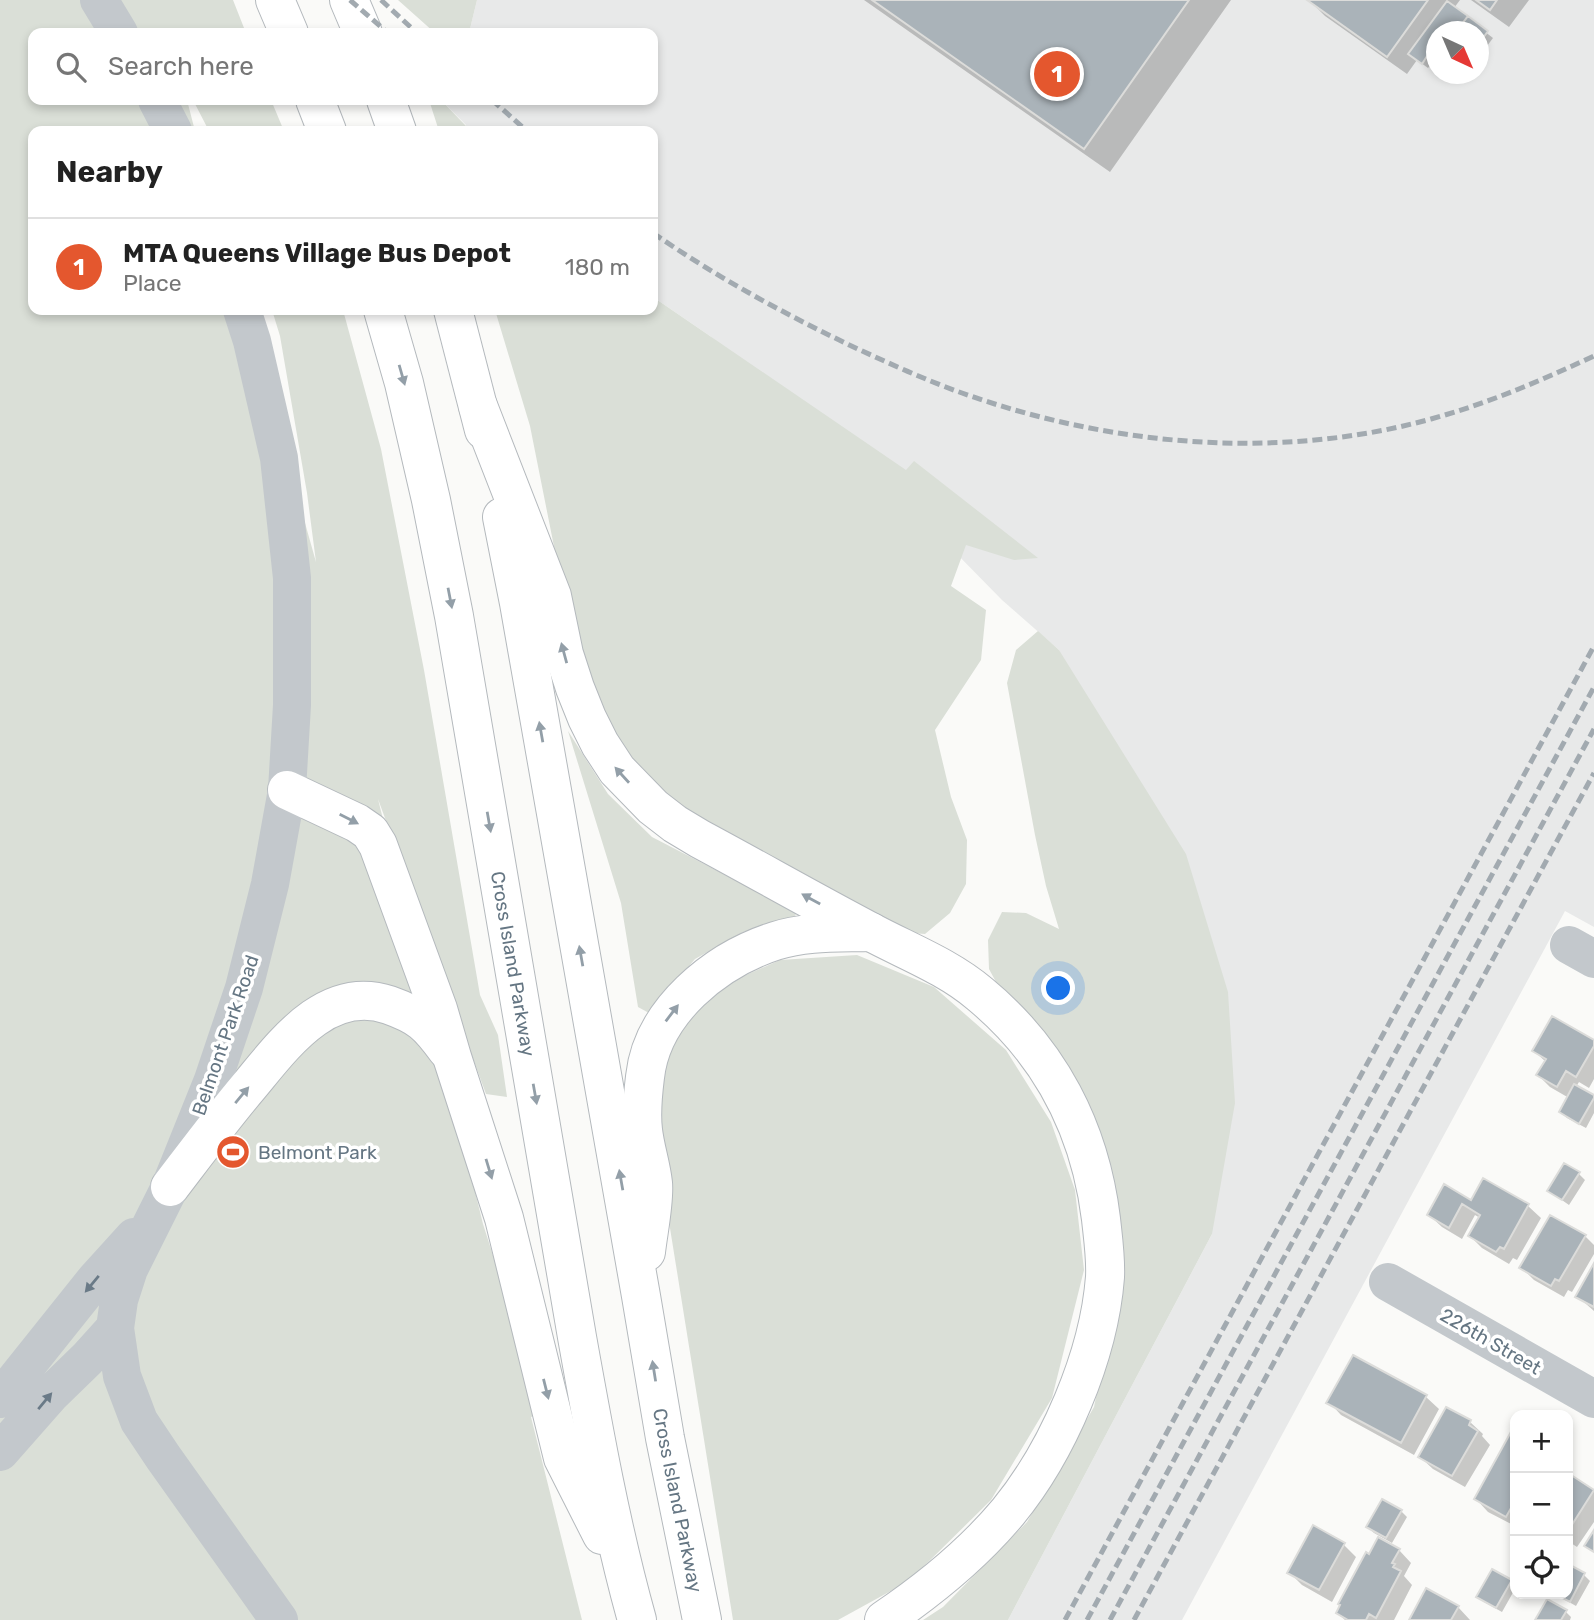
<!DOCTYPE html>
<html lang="en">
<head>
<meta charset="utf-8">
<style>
  body { margin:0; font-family:Rubik,sans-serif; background:#f2f2f2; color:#222 }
  .controls { position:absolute; right:21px; bottom:21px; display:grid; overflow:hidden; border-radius:14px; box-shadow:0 4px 10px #0003 }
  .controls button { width:63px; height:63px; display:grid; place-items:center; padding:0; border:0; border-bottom:2px solid #e0e0e0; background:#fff; color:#222; font:35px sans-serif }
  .compass { position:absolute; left:1426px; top:21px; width:63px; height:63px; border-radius:50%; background:#fff; box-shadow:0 4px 10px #0003; rotate:136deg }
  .you { position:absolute; left:1059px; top:989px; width:24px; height:24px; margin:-18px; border:5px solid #fff; border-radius:50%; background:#1a73e8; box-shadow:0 0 0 10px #1a73e833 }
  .badge { display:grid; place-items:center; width:46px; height:46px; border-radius:50%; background:#e4572e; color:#fff; font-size:23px; font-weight:700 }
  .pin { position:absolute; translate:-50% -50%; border:4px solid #fff; box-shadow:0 2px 7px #0006 }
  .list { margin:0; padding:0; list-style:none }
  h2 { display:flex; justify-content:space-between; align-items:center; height:91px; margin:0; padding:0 28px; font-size:30px }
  h2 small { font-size:23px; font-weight:400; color:#767676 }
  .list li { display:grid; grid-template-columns:46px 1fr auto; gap:21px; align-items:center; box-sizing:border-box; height:98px; padding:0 28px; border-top:2px solid #e0e0e0 }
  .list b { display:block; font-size:26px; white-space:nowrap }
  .list p { margin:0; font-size:23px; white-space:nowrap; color:#767676 }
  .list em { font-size:23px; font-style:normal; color:#767676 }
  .icon { flex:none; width:38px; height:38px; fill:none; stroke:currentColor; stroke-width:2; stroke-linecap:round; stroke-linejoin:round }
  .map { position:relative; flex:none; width:1594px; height:1620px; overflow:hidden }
  .search { position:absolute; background:#fff; box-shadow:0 4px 10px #0003; left:28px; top:28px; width:630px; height:77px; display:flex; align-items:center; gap:18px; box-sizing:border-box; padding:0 24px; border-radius:14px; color:#767676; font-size:26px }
  .panel { position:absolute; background:#fff; box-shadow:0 4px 10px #0003; left:28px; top:126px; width:630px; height:189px; border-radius:14px }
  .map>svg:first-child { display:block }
  .built { fill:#e8e9e9; fill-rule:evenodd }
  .green { fill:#dadfd7 }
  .shadow { fill:#0003 }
  .building { fill:#aab3b9; stroke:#dcdcda; stroke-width:2 }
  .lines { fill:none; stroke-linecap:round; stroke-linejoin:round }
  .highway-casing { stroke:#b4b9bd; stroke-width:40 }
  .minor { stroke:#c3c8cc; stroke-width:38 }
  .highway { stroke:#fff; stroke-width:38 }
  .rail { stroke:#a2aab0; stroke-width:5; stroke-dasharray:10 5; stroke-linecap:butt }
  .oneway { fill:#939fa8 }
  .oneway2 { fill:#6a7a87 }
  .labels { text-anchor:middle; stroke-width:7; stroke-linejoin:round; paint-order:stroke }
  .street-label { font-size:19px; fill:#657683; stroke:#fff }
  .poi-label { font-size:19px; fill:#657683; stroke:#fff; text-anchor:start }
</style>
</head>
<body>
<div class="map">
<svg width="1594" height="1620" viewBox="0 0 1594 1620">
  <rect width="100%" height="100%" fill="#fafaf8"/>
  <path class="built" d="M 477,0 L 1594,0 L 1594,927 L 1565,911 L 1182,1620 L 1008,1620 L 1212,1234 L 1059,650 L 1002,600 L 898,494 L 710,336 L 653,297 L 653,131 L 466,131 L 466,125 L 441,100 L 653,100 L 653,33 L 469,33 ZM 1436,32 L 1478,32 L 1478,74 L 1436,74 Z"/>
  <path class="green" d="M 0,0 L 233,0 L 246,33 L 33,33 L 33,100 L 187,100 L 195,131 L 33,131 L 33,310 L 245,310 L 316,562 L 307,493 L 280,336 L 272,310 L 343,310 L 381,449 L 424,670 L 480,995 L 498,1035 L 507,1097 L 486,1094 L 378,799 L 483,1224 L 543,1412 L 531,1417 L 582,1620 L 0,1620 Z
    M 398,0 L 477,0 L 469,33 L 435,33 Z
    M 193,100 L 271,100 L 284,131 L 209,131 Z
    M 429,100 L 441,100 L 466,126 L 466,131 L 439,131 Z
    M 653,297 L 906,470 L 914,461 L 1038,558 L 1014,560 L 966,545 L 951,586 L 986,610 L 981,660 L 935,730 L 951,797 L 967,840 L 966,884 L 950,913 L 925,934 L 911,933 L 663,797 L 618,745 L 578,667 L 530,426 L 495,310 L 653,310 Z
    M 1038,631 L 1059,650 L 1186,854 L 1228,992 L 1235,1103 L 1212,1234 L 1008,1620 L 923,1620 L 943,1607 L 1027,1522 L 1094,1407 L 1121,1274 L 1002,993 L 989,969 L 988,940 L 1002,912 L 1026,913 L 1059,929 L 1046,886 L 1035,835 L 1007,683 L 1016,650 Z
    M 568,731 L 608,794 L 652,837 L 793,910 L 796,915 L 790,920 L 743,932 L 695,959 L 649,1013 L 638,1007 L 621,903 Z
    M 857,955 L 934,987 L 1006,1050 L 1051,1122 L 1075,1190 L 1084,1270 L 1052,1398 L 991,1500 L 909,1581 L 838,1620 L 733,1620 L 656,1141 L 659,1078 L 682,1028 L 719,987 L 780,960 Z"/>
  <path class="shadow" d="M 864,0 L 1231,0 L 1110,172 Z
    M 1309,0 L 1460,0 L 1454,8 L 1493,38 L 1478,58 L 1478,32 L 1436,32 L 1436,58 L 1428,68 L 1417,60 L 1407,74 L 1325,16 Z
    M 1471,0 L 1529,0 L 1509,27 Z
    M 1594,1042 L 1594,1079 L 1589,1088 L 1579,1082 L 1576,1087 L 1594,1097 L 1594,1113 L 1586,1128 L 1567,1118 L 1561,1112 L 1569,1098 L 1550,1087 L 1538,1075 L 1546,1062 L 1534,1051 Z
    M 1565,1165 L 1579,1174 L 1585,1180 L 1569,1205 L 1549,1191 Z
    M 1484,1181 L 1528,1206 L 1541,1218 L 1517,1260 L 1513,1258 L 1509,1264 L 1482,1248 L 1470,1236 L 1480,1218 L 1475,1215 L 1462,1239 L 1442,1227 L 1429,1215 L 1445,1187 L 1472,1202 Z
    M 1585,1236 L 1594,1245 L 1594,1254 L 1572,1292 L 1568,1290 L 1564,1297 L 1534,1280 L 1522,1268 Z
    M 1594,1267 L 1594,1311 L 1577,1296 Z
    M 1354,1357 L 1426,1397 L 1439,1409 L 1414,1455 L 1341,1415 L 1329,1402 Z
    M 1470,1422 L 1483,1434 L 1482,1436 L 1490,1445 L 1465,1487 L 1433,1469 L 1420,1457 Z
    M 1513,1432 L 1515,1434 L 1515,1526 L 1488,1512 L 1476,1499 Z
    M 1568,1475 L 1594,1492 L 1594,1522 L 1577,1547 L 1568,1541 Z
    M 1401,1511 L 1407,1517 L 1392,1543 L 1374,1533 L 1368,1527 Z
    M 1344,1545 L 1356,1557 L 1332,1602 L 1302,1585 L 1289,1572 Z
    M 1399,1550 L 1411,1563 L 1404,1576 L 1412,1585 L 1394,1620 L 1345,1620 L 1338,1613 Z
    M 1568,1566 L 1584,1575 L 1590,1581 L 1576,1606 L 1555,1594 L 1568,1594 Z
    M 1511,1581 L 1515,1586 L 1515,1589 L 1502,1612 L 1484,1602 L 1478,1597 Z
    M 1458,1607 L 1470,1620 L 1411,1620 Z
    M 1566,1612 L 1571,1617 L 1570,1620 L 1537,1620 Z"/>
  <path class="building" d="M 872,0 L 1189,0 L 1084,149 Z
    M 1307,0 L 1428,0 L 1387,57 Z
    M 1476,0 L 1497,0 L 1490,10 Z
    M 1447,1 L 1468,16 L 1456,32 L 1436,32 L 1436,59 L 1429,53 L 1422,64 L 1408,54 Z
    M 1468,16 L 1488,31 L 1478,45 L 1478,32 L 1456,32 Z
    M 1552,1016 L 1594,1040 L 1594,1046 L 1576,1077 L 1566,1071 L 1557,1087 L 1536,1075 L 1546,1059 L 1532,1051 Z
    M 1574,1084 L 1594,1095 L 1594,1098 L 1579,1124 L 1559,1112 Z
    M 1564,1163 L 1580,1172 L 1562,1200 L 1547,1191 Z
    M 1483,1178 L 1529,1204 L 1504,1249 L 1500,1247 L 1496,1252 L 1468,1236 L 1480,1215 L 1462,1204 L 1449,1228 L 1427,1215 L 1444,1184 L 1471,1200 Z
    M 1550,1215 L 1586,1235 L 1559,1281 L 1555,1279 L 1551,1286 L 1519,1268 Z
    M 1594,1263 L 1594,1307 L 1575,1297 Z
    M 1353,1355 L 1427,1395 L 1401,1443 L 1326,1403 Z
    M 1446,1407 L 1471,1420 L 1469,1425 L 1478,1431 L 1452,1476 L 1418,1457 Z
    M 1512,1430 L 1515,1432 L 1515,1501 L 1506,1517 L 1474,1499 Z
    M 1568,1473 L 1594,1490 L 1568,1531 Z
    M 1382,1499 L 1402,1510 L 1386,1538 L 1366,1527 Z
    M 1313,1525 L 1345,1543 L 1319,1590 L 1287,1573 Z
    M 1594,1530 L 1594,1552 L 1584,1546 Z
    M 1378,1537 L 1400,1549 L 1392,1563 L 1395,1564 L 1393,1567 L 1401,1571 L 1376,1618 L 1369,1614 L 1366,1620 L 1348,1620 L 1336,1613 L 1340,1605 L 1338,1604 L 1366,1552 L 1369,1554 Z
    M 1568,1564 L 1585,1573 L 1570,1602 L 1555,1594 L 1568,1594 Z
    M 1492,1569 L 1512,1580 L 1496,1608 L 1476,1597 Z
    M 1426,1588 L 1459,1606 L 1451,1620 L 1409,1620 Z
    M 1547,1599 L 1567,1610 L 1561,1620 L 1535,1620 Z"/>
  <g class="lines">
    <g class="highway-casing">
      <g id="highway">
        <path d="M 275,0 L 289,33"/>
        <path d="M 349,0 L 363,33"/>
        <path d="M 315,100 L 327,131"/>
        <path d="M 386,100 L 397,131"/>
        <path id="s1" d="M 383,310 L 404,383 L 431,500 L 454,616 L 577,1337 C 594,1432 611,1527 637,1620"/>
        <path d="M 453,310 L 484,430"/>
        <path d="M 478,406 L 552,596 L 564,654 L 575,688 L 587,718 L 600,744 L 617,770 L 653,807 L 675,824 L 700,839 C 756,869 812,901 869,931 C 906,951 947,966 980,994 C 1050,1052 1090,1129 1101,1219 C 1103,1238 1106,1258 1105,1277 C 1099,1356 1058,1451 1008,1512 C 972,1555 930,1589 884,1620"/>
        <path id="s2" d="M 502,517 L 519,603 L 641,1296 L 665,1438 L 702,1620"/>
        <path d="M 287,790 L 357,823 L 370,832 L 378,845 L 438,1009 L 452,1057 L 504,1218 L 563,1458 L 602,1535"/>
        <path d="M 170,1187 C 196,1153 222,1118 250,1085 C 284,1044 327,984 389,1005 C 420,1016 428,1024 447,1050"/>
        <path d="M 646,1252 C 648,1233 655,1200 653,1183 C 651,1165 645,1148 643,1130 C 641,1114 643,1093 645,1077 C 652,1011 716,960 775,941 C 806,931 839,933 871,932"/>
      </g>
    </g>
    <path class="minor" d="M 99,0 L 119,33
      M 157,100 L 173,131
      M 242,310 L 252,341 L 279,458 L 292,578 L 292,705 L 287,790 L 270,884 L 244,988 L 213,1080 L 170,1187 L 129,1269 L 119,1300 L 115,1328 L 122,1376 L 139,1421 L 163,1457 L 279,1620
      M 1569,945 L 1594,959
      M 1388,1282 L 1594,1399
      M 0,1399 L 95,1280 L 134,1237
      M 0,1452 L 52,1393 L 87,1359 L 115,1328"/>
    <use href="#highway" class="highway"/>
    <path class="rail" d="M 350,0 L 388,33
      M 381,0 L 417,33
      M 492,100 L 527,131
      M 653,233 C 718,278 788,316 860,350 C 893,365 928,381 962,393 C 1110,446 1279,461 1431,419 C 1489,403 1540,381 1594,356
      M 1065,1620 L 1594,646
      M 1087,1620 L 1594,687
      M 1110,1620 L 1594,729
      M 1134,1620 L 1594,773"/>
  </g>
  <defs><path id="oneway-solid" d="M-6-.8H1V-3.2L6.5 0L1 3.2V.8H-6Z" transform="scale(1.75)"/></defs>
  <g class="oneway">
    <use href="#oneway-solid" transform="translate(402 375) rotate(74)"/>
    <use href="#oneway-solid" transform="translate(450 598) rotate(79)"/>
    <use href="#oneway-solid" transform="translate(564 653) rotate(-105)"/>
    <use href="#oneway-solid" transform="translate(541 732) rotate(-100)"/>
    <use href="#oneway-solid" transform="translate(622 775) rotate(-132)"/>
    <use href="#oneway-solid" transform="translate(349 819) rotate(27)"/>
    <use href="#oneway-solid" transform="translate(489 822) rotate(80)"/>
    <use href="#oneway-solid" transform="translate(811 899) rotate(-151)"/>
    <use href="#oneway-solid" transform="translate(581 956) rotate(-100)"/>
    <use href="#oneway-solid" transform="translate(672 1013) rotate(-53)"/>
    <use href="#oneway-solid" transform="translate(535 1094) rotate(80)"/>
    <use href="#oneway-solid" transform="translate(242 1095) rotate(-50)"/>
    <use href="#oneway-solid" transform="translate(489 1169) rotate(73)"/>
    <use href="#oneway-solid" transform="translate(621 1180) rotate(-100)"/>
    <use href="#oneway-solid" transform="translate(654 1371) rotate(-99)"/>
    <use href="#oneway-solid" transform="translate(546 1389) rotate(76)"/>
  </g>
  <g class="oneway2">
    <use href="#oneway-solid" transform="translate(92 1284) rotate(130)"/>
    <use href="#oneway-solid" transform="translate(45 1401) rotate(-50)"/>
  </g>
  <defs>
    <g id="stadium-disc" transform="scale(1.75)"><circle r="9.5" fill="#e4572e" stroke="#fff"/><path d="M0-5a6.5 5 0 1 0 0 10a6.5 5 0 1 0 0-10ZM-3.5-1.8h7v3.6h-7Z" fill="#fff"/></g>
  </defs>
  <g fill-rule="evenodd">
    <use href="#stadium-disc" x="233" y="1152"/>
  </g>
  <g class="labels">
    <g class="street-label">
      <text dy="7" stroke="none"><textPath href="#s1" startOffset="667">Cross Island Parkway</textPath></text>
      <text transform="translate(225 1035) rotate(-71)" y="7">Belmont Park Road</text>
      <text transform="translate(1491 1341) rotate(30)" y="7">226th Street</text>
      <text dy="7" stroke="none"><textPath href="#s2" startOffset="999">Cross Island Parkway</textPath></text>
    </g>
    <g class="poi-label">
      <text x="258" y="1159">Belmont Park</text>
    </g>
  </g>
</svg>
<div class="controls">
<button>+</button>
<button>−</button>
<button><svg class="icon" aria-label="locate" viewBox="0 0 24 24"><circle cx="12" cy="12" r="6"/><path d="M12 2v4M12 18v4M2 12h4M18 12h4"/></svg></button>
</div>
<svg class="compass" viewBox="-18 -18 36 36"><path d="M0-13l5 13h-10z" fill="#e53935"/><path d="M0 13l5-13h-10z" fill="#767676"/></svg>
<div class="you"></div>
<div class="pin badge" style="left:1057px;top:74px">1</div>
<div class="search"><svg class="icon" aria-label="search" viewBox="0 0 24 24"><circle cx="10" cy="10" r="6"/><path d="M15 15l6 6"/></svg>Search here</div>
<section class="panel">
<h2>Nearby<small></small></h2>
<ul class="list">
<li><span class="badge">1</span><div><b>MTA Queens Village Bus Depot</b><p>Place</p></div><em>180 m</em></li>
</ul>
</section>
</div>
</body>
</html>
